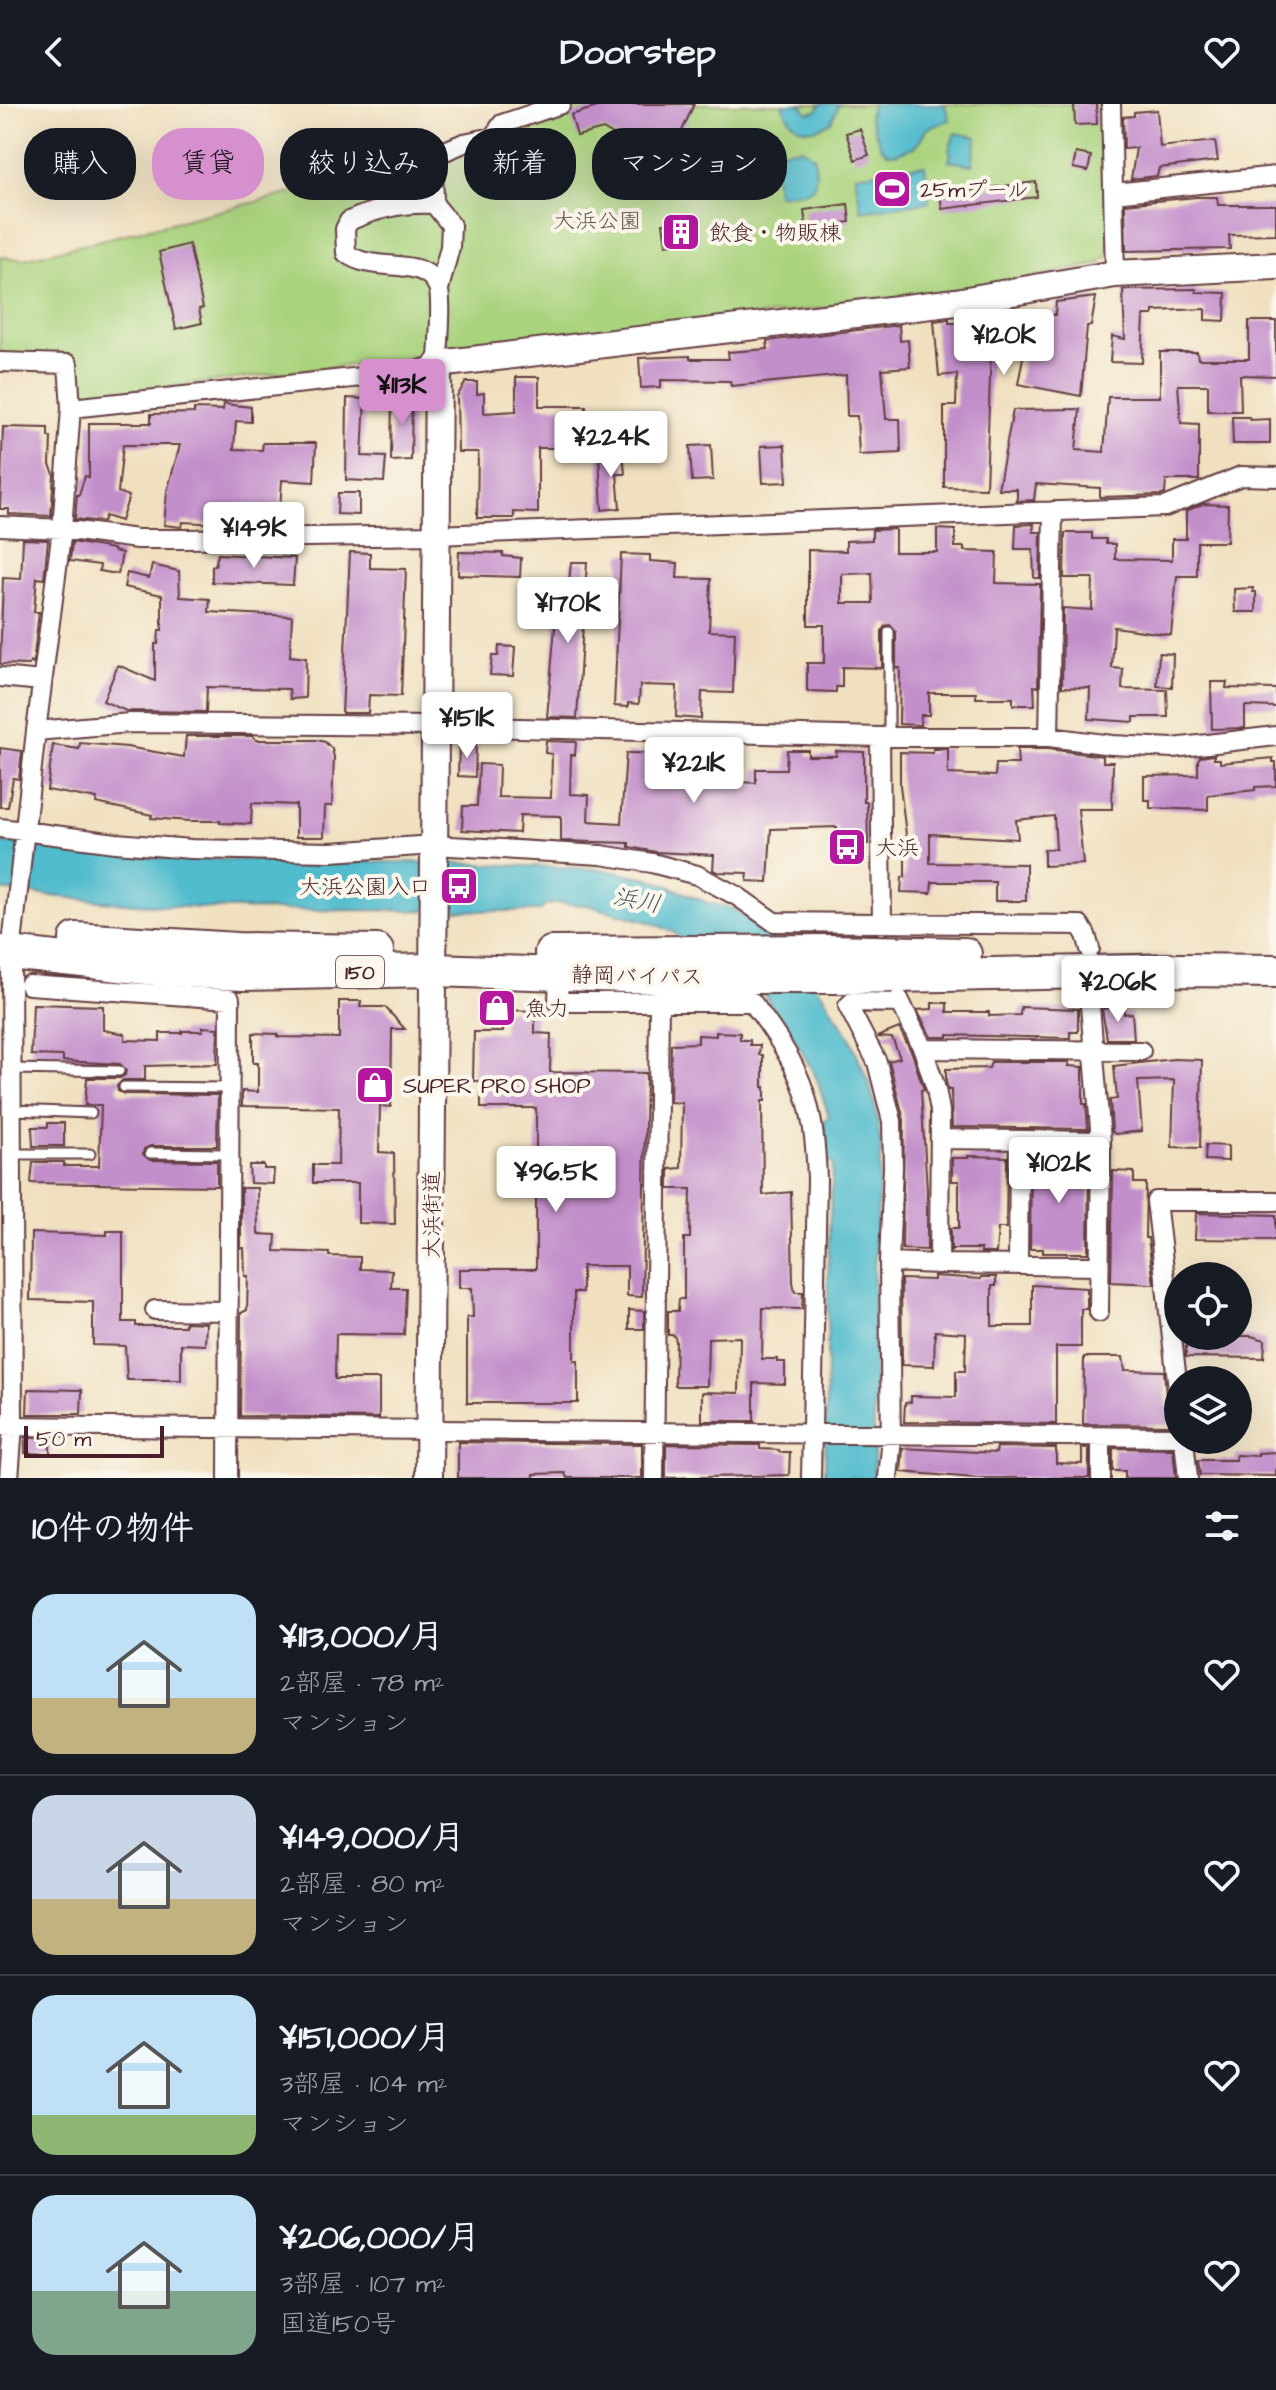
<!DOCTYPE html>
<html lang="ja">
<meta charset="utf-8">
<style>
body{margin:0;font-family:"Architects Daughter","Klee One",sans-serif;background:#20242c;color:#f1f3f6;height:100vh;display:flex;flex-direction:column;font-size:30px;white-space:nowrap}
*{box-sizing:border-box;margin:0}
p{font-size:26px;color:#9ea1a6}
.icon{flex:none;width:44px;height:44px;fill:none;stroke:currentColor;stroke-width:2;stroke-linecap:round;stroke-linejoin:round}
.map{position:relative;height:1374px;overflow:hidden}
.sheet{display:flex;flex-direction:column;background:#171b24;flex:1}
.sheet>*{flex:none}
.guide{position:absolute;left:24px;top:24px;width:800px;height:72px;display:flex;gap:16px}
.controls{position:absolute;left:1164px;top:1158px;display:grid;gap:16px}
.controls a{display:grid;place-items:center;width:88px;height:88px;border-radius:50%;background:#171b24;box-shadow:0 8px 32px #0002;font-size:40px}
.scale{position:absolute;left:24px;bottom:20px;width:140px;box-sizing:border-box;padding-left:8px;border:4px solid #4a1f2b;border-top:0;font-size:22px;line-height:28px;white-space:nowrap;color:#4a1f2b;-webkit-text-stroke:6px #fbf7ec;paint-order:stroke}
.price{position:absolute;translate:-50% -68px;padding:0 18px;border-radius:8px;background:#fff;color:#222;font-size:26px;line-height:52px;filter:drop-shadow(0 2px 4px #0008)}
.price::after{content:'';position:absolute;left:50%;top:48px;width:24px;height:18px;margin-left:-12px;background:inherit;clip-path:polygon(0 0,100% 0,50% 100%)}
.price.active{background:#d690ce;color:#111}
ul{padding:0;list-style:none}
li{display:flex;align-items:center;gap:24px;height:200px;padding:0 32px}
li+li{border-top:2px solid #363941}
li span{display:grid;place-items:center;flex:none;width:224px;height:160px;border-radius:24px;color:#555}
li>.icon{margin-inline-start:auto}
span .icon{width:96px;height:96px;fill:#fffc;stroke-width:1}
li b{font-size:34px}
h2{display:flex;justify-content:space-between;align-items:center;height:96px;padding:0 32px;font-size:34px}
.pill{padding:0 28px;border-radius:32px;background:#171b24;box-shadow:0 8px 32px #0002;font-size:28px;line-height:72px}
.pill.active{background:#d690ce;color:#111}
header{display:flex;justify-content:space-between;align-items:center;height:104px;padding:0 32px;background:#171b24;font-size:36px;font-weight:800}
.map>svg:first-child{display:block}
.green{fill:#aad37e;stroke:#7a7954;stroke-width:2}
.water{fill:#51bccd;stroke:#4e6e7c;stroke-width:2}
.building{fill:#c38fcb;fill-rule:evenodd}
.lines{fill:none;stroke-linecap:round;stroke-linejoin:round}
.lane-casing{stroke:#633c41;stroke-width:13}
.street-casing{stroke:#633c41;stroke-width:22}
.secondary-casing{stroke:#633c41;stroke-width:30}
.highway-casing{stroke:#633c41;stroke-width:36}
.lane{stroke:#fff;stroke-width:9}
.street{stroke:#fff;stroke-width:18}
.secondary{stroke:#fff;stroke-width:26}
.highway{stroke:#fff;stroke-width:32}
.labels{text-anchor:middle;stroke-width:8;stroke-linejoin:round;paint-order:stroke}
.shield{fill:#fbf7ec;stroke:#7f6065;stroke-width:2}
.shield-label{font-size:20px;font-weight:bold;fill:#4a1f2b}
.poi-label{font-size:22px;fill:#4a1f2b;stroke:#fbf7ec;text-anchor:start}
.park-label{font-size:22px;fill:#675544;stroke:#fbf7ec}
.street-label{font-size:22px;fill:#4a1f2b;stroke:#fbf7ec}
.water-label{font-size:24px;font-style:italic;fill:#4c5664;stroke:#fbf7ec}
</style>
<header><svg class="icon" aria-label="back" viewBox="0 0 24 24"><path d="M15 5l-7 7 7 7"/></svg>Doorstep<svg class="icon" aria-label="heart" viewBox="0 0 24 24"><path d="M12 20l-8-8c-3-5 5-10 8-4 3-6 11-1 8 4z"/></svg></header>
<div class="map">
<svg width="1276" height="1374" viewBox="0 0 1276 1374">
<rect width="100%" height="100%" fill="#fbf7ec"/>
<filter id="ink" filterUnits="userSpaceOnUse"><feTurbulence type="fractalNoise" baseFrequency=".0125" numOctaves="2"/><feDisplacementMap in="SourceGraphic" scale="16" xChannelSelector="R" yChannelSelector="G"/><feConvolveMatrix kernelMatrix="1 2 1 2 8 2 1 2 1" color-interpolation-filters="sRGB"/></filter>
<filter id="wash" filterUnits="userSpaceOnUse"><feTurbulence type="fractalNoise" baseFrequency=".006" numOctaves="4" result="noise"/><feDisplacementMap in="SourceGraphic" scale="32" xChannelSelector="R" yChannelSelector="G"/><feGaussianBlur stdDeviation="1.8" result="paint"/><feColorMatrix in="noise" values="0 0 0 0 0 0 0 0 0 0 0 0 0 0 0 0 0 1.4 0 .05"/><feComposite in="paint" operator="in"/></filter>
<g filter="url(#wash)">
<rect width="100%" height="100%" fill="#f0e0c0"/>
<!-- green -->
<path class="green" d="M579 0H1107L1109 151 1099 160 950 189 77 294 75 255 0 252V153L24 155 345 76 390 74 497 39 507 24Z"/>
<!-- water -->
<path class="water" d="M782 0H801L808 9 816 7 821 0H839L831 18C807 33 791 25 782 0Z
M872 0H944L950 16 926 25 920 37 914 43 895 50 887 49 881 43 869 12Z
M955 29 977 33 972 61 949 57 951 49 949 46Z
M802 44 814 52C820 92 812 86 777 91L774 55 781 47Z
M925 61 929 98 861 107 855 71Z
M0 738 100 750 192 755 458 759 599 765 649 774 708 799 734 805 761 825 797 859 821 888 850 934 870 982 875 1002 881 1042 874 1166V1374H825L829 1130 833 1060 829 1058 824 1016 829 1013 817 975 796 937 762 888 671 827 652 819 587 801 557 799 545 801 540 807H505C388 805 269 809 152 801 101 798 51 792 0 786Z"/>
<g id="blocks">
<!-- building -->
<path class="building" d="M607 0H694L678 36 679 63 660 70 655 61 641 47 603 25 577 32 571 11Z
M1074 0H1096L1097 20 1075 21Z
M1157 6 1160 43 1215 37 1218 57 1159 64 1157 72 1131 75 1136 44 1124 45 1123 13 1134 12V8Z
M860 25 869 51 855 56 846 29Z
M1076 49 1091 52 1088 67 1073 64Z
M1036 78 1037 93 942 105 940 90Z
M1196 93H1217L1218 101H1276V130L1229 131 1230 145 1126 147 1125 100Z
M848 100 850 118 806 124 804 106Z
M696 115 699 137 666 141 663 119Z
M189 140 203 204 199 205 202 219 176 225 159 148Z
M1196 185V188L1226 189 1225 217 1205 216V205L1153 207V211H1144L1142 259 1110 258 1112 232 1125 235 1123 186Z
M1096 193 1091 222H1087L1081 292 1018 280 1024 248 991 246 986 384 944 383V302H956L957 270 939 272 934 217 949 215V219H972V221L1027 225V211H1055L1056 198Z
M1249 217H1276V272L1240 271 1241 307H1208V281H1178L1181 319 1199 320V376H1166L1165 390 1162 391 1100 393V384L1036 380 1034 396 1017 397V385H998L1013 306 1080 305 1076 346 1104 348 1108 293H1160V248H1197L1198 255H1249Z
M899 221 900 237 908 236 910 263 882 265 886 315H900L901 349 859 351 857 312H847L846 271 731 282 730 277 661 276V283L641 284 639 254 690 252V255H729L728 248 768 245 767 237Z
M516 273H539V302H586V331L561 330 562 344H538V409L514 408V414H477L478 348H458L457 292 466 278H477V290L484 289V309L516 307Z
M412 289 411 356 391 357 392 290Z
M347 294 365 295 362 352 386 353 384 378 346 376Z
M224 300 251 303V318L236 317 234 345 262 346 263 339H316L314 378 282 376 280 405 260 403 258 422 183 418 182 423 164 421 167 388 180 341H123L118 388 129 392 121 417 105 412 103 418 75 415 77 391H79L85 372 89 373V319H151V310L194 309V305L223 306Z
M1232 313H1249L1250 316 1270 315V340H1233Z
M3 323 48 324V333H51L50 361 54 370 51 412 9 410V405H0Z
M711 341 713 376 692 377 690 342Z
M785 341 787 378 763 379 761 342Z
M623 347 625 370H617L620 404 602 406 599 350Z
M338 389H359V411L337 410Z
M1203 400 1228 401 1227 438H1197V472H1177L1171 531 1114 523 1112 564 1123 565 1122 585 1167 586 1168 613H1134V618L1089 615 1090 584 1062 583 1063 504 1092 506 1093 474H1064L1065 429H1092V435H1106V440H1115V455L1172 456V435H1186V407Z
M1034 420 1033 428H1041L1040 474H1034L1033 445H1015L1016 421Z
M895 425V448H937V425L955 426V443H964V447L997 448 996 479 1040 480 1038 583 1034 582 1035 601H1013V594H976V589H929V611H921L920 621 899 620 900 564H896V528L890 521 885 522 882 527V564L842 563V583H836V588L807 587V559H824V521H808V446L846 447V437L872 436V426ZM872 469 873 499H842V470Z
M23 435 48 436 44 475 37 474 34 508H39L33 560 30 558 29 561 0 560 3 474 21 475Z
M72 438 113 445V447L122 449 118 470 99 467 100 461 70 457Z
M350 448 370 449V464L406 465 401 592 369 591 368 609H342Z
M459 448 503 449V452L521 454 520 473 458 471Z
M218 450 295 454 293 481 212 478V462H215Z
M621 450 650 451V457L678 459 677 474 711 475 709 527 735 528 733 589 702 588 701 615 676 613 677 582 640 581 639 600 628 599V603L614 602Z
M571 458H587L577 614 547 613 559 478 569 479Z
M152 461 179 467 180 493 210 495 209 508 292 512 290 552 306 554 305 594 290 595 289 585 207 583 206 608 126 607 103 597 118 561 155 577V540H158L159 526H162V491L124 483 127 469 149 474Z
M1253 484V488H1256V508H1235L1234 485Z
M499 542 515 543 513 572 490 571 492 552H498Z
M1159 549 1173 550 1172 583 1157 582Z
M1211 578H1227L1226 584 1276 585V603L1245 602V624L1212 625Z
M186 632H253L256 636H317L325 638 332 645 334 653 332 702H325L324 733H296V701L252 699 251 720 220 719V717H190L151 714 152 711 96 699 97 695 47 686 53 641 79 645 80 639 127 643 184 653Z
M546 637 576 638 575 651H571L570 690 589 691 588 717 621 719 626 649 723 650 722 677 756 679V665H786L787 646H808V652H836V647L864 648V698H867L868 740H837V723L771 725 768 778 747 777 748 769 717 768 713 766 714 751 656 748 629 743V739L561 737V712L520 711 519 729 462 726 463 702H477L479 660 499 661 498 693 551 694 552 650 545 649Z
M459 640H476L475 673 458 672Z
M0 644 22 647 19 675 13 674 8 703H0Z
M933 645H948V670L995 672 996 660H1018L1017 645H1048L1103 652V658H1113L1112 705H1078L1083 760 1044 762V745H1056L1054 712 1016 716 1018 735 930 730V759L1026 760V797H995V778H932L931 789 901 788 902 773H905V747H908L900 681V648L933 649Z
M1214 651V655H1220V659L1273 654V658H1276V682L1255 683V686L1208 691V706L1150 704V696H1144V672L1198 671V656L1200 653Z
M339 897H361L360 903H385L405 925H392L391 1003 380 1002 379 1048 394 1049 395 1120 358 1119V1079H313V1061H338L339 1004 242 1002V987L258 988V959H253V929L278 930V933L339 934Z
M932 899H947V908H989V912L1020 911 1021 903 1078 905V928H1070V934L948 931V933H931L917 906 932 905Z
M33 900 103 902V926L125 930V936L160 937V929H182V927H203V923L218 924 217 960 145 962V976H123L117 982 118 987 124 990 218 991 217 1042H150L144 1045 143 1050 150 1056 217 1057V1082L31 1079 33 1058H64V1062H99L101 1001H85L87 974H120L125 971 126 966 120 960 63 957V952L31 951Z
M1123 902 1124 910 1132 909 1134 935H1107L1102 905Z
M504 906 535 907V929L551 930 550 968 646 969 642 1193 627 1192V1162H582V1188H574V1257H578V1299H467V1213H473L472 1184H459V1165H536V1004H481V977H473L474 928H503Z
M899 924 912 949 924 986H921L927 1086V1146L902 1145 904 1016 889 957 900 954 892 934 877 933Z
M716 928 740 929V936H750V941H760L759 951H763V983H765V997H762L763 1091 791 1088 793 1178 795 1188H803L802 1205 763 1204 762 1255H777V1258H785V1280L754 1279V1317H702V1288L739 1289 740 1233 708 1234 707 1282H675L676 1237 674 1231H668V1207H678L679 1195H684V1134H690L691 1085H669V1065L681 1064 682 999 670 998 671 940 698 939V931L716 932Z
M1174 955 1202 956 1200 1044 1172 1043 1174 976 1138 977 1142 1027 1115 1030 1112 1027 1110 996 1117 995 1114 962Z
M991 958H1069V962L1083 963V1000H1086L1088 1025 952 1023 951 986H948L946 977V965L989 964Z
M48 1019H64V1042H33L32 1023H48Z
M1206 1041 1228 1042V1057L1205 1056Z
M968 1052 1007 1053 1006 1124H998L996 1149H981V1145H952L951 1148V1124H959V1077H952V1054H968Z
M1031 1053 1084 1055V1060H1089L1088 1149H1043V1145H1030Z
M249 1061H264V1065H274L273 1080 250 1079Z
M1113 1067 1134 1068V1079H1146L1145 1134H1148L1154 1180 1111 1178Z
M241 1084H257L258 1130 276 1131 275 1147 329 1149V1152L360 1153V1165L392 1166 391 1184H406L404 1231 336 1230 335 1275H379V1314L240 1312 241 1209 247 1206 248 1172H245L244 1144H241Z
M1196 1109 1276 1111V1136L1195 1135Z
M107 1127H123V1218H136V1222H185V1218L206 1219 205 1241 181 1240V1276H127L125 1242 93 1241V1198L30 1196 31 1129 107 1131Z
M934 1172 981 1175V1173H996V1182H992V1222H1032V1181L1087 1184V1205H1081V1243H1056V1320L904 1318 905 1299 911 1298V1292L956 1293V1267H965L966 1229 935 1227 934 1262 902 1261 901 1175 934 1176Z
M629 1206 644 1207V1225H629Z
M1186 1232H1251L1265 1236 1264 1254 1186 1253Z
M1084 1253H1123L1125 1266 1164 1267 1167 1303H1172V1321L1083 1320Z
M28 1285 82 1286 81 1310H27Z
M25 1334H50V1350L25 1349Z
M458 1338 642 1340V1374H567L565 1369 534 1370V1374H458Z
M666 1340 760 1341V1345L779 1346V1348H790L789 1371 666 1374Z
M997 1343 1056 1344V1359L1082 1360V1344H1089V1374H975L901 1368 903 1344 996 1349Z
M1113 1344 1173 1345 1176 1374H1125V1367H1113Z
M1276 1348V1372L1200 1371 1198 1356H1236V1351L1258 1352V1349Z"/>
</g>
</g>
<g filter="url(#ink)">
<use href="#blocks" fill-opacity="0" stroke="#633c41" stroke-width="2"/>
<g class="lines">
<!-- lane casing -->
<g class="lane-casing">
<path id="lane" d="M889 633V528
M11 965 119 967
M124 983 229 984
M12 1006 91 1009
M150 1049 228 1050
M12 1050H90"/>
</g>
<!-- street casing -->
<g class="street-casing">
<path id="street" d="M1111 0 1115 170
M1114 89 1276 72
M434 100 433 52 464 39 493 33 502 20 561 0
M0 258 68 260 71 304 62 425 36 627 11 849 13 1322 9 1374
M71 304 418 267 438 260C438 243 443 196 438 183 424 150 373 171 346 149L345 125 349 117C375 105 405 98 434 100L451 121 450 143 439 185
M0 422 62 425 137 435H185L436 431 1165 403 1241 372 1276 373
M0 573 42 577
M36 627 130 619 434 622 880 633H1049L1112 641 1173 644 1276 632
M880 633 882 821
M1049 633 1053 407
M0 724 116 739 191 745 331 748 434 741 601 751 652 759 697 771 737 792 774 818 1080 821 1086 831 1090 845
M559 870 558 898H752C801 964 814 993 817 1075L811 1374
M1088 877 1101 1037 1099 1208
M29 881 230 895 228 1374
M899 895 923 945 936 985 940 1007 939 1160 1099 1162
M923 945 1141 947
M940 1035 1101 1037
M889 1158 939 1160
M1018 1159 1019 1036
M155 1206 229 1207
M1178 1285 1156 1097H1276
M0 1322 1178 1333
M1101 1333V1374
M1184 1336 1188 1374
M654 1374 659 898
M888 1374 891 1344 889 1158 893 1063 892 1017 877 958 848 902 852 898 900 899"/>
</g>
<!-- secondary casing -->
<g class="secondary-casing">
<path id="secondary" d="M429 1374 438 260 956 198 1115 170 1276 162"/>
</g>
<!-- highway casing -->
<g class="highway-casing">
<path id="highway" d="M76 835 237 845 377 847
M0 848 166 866 243 870 432 866 658 873H850L1182 866 1276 867
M551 849 828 847 965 850"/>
</g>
<!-- lane -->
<use href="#lane" class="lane"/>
<!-- street -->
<use href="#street" class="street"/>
<!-- secondary -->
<use href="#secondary" class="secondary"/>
<!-- highway -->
<use href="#highway" class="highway"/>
</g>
</g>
<!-- icons -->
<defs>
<g id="stadium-square" transform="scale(2)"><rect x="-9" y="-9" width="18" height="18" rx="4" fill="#b5179e" stroke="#fbf7ec"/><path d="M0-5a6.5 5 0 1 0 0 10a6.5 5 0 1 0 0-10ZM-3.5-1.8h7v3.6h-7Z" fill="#fff"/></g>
<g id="building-square" transform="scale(2)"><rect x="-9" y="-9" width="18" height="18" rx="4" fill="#b5179e" stroke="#fbf7ec"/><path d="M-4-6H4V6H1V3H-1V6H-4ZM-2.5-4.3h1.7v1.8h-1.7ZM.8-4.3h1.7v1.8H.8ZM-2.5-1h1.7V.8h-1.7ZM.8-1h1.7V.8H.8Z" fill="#fff"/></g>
<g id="bus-square" transform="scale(2)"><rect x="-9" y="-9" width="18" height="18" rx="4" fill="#b5179e" stroke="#fbf7ec"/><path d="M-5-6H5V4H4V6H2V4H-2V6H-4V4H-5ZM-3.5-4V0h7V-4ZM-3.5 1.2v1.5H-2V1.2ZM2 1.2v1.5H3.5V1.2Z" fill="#fff"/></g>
<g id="shop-square" transform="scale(2)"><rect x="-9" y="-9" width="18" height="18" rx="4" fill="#b5179e" stroke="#fbf7ec"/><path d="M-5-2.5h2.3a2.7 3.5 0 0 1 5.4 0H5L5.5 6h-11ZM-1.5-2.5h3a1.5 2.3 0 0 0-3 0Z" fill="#fff"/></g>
</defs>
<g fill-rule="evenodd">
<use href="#stadium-square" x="892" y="85"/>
<use href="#building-square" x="681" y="128"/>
<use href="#bus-square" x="847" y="743"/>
<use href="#bus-square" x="459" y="782"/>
<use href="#shop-square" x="497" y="904"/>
<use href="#shop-square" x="375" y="981"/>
</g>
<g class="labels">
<!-- shield labels -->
<rect class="shield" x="336" y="852" width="48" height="32" rx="6"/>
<g class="shield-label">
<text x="360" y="875">150</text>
</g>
<!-- poi labels -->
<g class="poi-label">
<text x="920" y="93">25mプール</text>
<text x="709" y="136">飲食・物販棟</text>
<text x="875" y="751">大浜</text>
<text x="431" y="790" text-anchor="end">大浜公園入口</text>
<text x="525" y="912">魚力</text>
<text x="403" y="989">SUPER PRO SHOP</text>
</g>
<!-- park labels -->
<g class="park-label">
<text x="597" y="124">大浜公園</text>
</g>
<!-- street labels -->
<g class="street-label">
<text transform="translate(637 871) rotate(1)" y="8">静岡バイパス</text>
<text transform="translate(431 1111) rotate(-90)" y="8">大浜街道</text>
</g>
<!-- water labels -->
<g class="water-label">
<text transform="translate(637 796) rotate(11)" y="8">浜川</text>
</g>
</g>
</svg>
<div class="controls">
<a><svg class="icon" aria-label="locate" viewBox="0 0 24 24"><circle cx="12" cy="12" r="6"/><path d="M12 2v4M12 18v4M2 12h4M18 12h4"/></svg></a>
<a><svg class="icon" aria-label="layers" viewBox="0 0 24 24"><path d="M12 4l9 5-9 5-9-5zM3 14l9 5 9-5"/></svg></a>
</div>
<div class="scale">50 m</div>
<b class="price" style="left:1004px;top:273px">¥120K</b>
<b class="price active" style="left:402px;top:323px">¥113K</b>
<b class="price" style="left:611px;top:375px">¥224K</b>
<b class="price" style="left:254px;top:466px">¥149K</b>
<b class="price" style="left:568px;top:541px">¥170K</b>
<b class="price" style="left:467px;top:656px">¥151K</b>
<b class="price" style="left:694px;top:701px">¥221K</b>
<b class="price" style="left:1118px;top:920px">¥206K</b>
<b class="price" style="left:1059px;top:1101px">¥102K</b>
<b class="price" style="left:556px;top:1110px">¥96.5K</b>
<div class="guide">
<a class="pill">購入</a>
<a class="pill active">賃貸</a>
<a class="pill">絞り込み</a>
<a class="pill">新着</a>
<a class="pill">マンション</a>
</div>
</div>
<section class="sheet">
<h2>10件の物件<svg class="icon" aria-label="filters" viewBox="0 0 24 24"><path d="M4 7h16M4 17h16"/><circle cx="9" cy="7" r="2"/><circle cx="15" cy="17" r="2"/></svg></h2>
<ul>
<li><span style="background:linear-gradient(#bfe0f5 65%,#c2b280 0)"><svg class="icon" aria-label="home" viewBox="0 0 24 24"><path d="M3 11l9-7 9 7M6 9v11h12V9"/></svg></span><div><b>¥113,000/月</b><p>2部屋 · 78 m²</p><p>マンション</p></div><svg class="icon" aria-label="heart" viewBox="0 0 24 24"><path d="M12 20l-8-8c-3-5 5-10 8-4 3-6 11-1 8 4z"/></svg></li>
<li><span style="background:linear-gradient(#c9d6e8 65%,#c2b280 0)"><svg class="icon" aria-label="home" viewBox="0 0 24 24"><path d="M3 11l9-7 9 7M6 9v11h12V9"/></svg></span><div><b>¥149,000/月</b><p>2部屋 · 80 m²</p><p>マンション</p></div><svg class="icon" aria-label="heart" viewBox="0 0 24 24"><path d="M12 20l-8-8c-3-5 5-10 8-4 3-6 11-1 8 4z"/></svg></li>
<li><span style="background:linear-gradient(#bfe0f5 75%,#8fb573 0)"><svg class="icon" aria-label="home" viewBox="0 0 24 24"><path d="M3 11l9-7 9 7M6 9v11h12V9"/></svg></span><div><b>¥151,000/月</b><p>3部屋 · 104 m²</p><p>マンション</p></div><svg class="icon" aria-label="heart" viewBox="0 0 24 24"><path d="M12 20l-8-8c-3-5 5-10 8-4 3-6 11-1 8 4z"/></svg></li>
<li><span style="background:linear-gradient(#bfe0f5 60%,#7fa58c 0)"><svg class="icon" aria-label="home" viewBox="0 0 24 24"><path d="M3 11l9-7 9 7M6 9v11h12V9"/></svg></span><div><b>¥206,000/月</b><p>3部屋 · 107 m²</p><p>国道150号</p></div><svg class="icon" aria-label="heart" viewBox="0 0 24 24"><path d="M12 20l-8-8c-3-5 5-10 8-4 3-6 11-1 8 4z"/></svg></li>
</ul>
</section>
